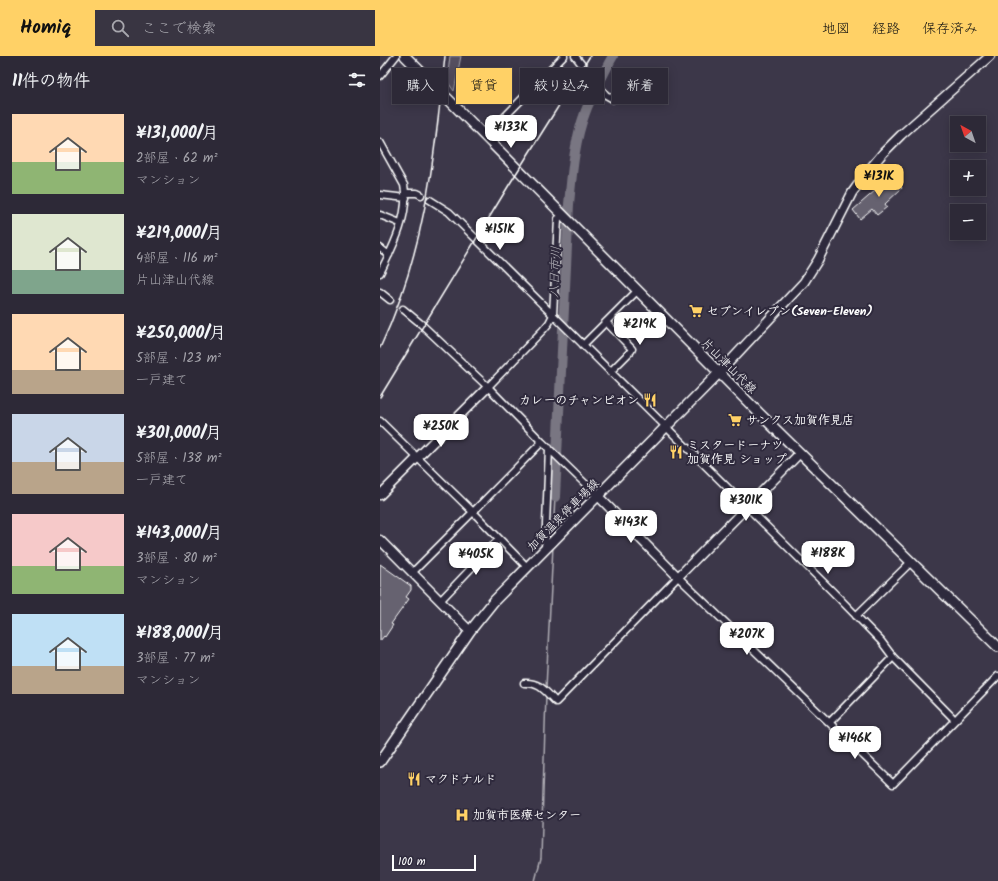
<!DOCTYPE html>
<html lang="ja">
<meta charset="utf-8">
<style>
body{margin:0;font-family:Kalam,"Klee One",sans-serif;background:#393542;color:#f1f3f6;height:100vh;display:flex;flex-direction:column;font-size:15px;white-space:nowrap}
*{box-sizing:border-box;margin:0}
p{font-size:13px;color:#a7a6ad}
.icon{flex:none;width:22px;height:22px;fill:none;stroke:currentColor;stroke-width:2;stroke-linecap:round;stroke-linejoin:round}
.map{position:relative;flex:1;overflow:hidden}
.sheet{display:flex;flex-direction:column;background:#2d2937;width:380px}
.sheet>*{flex:none}
.guide{position:absolute;left:12px;top:12px;width:380px;height:36px;display:flex;gap:8px}
.needle{width:26px;rotate:320deg}
.controls{position:absolute;left:570px;top:60px;display:grid;gap:8px}
.controls a{display:grid;place-items:center;width:36px;height:36px;border-radius:0px;background:#2d2937;box-shadow:0 2px 10px #0003,0 0 0 1px #484552;font-size:20px}
.scale{position:absolute;left:12px;bottom:10px;width:84px;box-sizing:border-box;padding-left:4px;border:2px solid #fff;border-top:0;font-size:11px;line-height:14px;white-space:nowrap;color:#fff;-webkit-text-stroke:3px #2f2a3d;paint-order:stroke}
.price{position:absolute;translate:-50% -34px;padding:0 9px;border-radius:8px;background:#fff;color:#222;font-size:13px;line-height:26px;filter:drop-shadow(0 1px 2px #0008)}
.price::after{content:'';position:absolute;left:50%;top:24px;width:12px;height:9px;margin-left:-6px;background:inherit;clip-path:polygon(0 0,100% 0,50% 100%)}
.price.selected{background:#ffd166;color:#111}
ul{padding:0;list-style:none}
li{display:flex;align-items:center;gap:12px;height:100px;padding:0 12px}
li span{display:grid;place-items:center;flex:none;width:112px;height:80px;border-radius:0px;color:#555}
li>.icon{margin-inline-start:auto}
span .icon{width:48px;height:48px;fill:#fffc;stroke-width:1}
li b{font-size:17px}
h2{display:flex;justify-content:space-between;align-items:center;height:48px;padding:0 12px;font-size:17px}
.pill{padding:0 14px;border-radius:0px;background:#2d2937;box-shadow:0 2px 10px #0003,0 0 0 1px #484552;font-size:14px;line-height:36px}
.pill.selected{background:#ffd166;color:#111}
header{display:flex;align-items:center;gap:24px;box-sizing:border-box;height:56px;padding:0 20px;background:#ffd166;color:#111}
header strong{font-size:19px}
nav{display:flex;gap:22px;margin-inline-start:auto;font-size:14px}
.search{width:280px;height:36px;background:#393542;display:flex;align-items:center;gap:10px;box-sizing:border-box;padding:0 14px;border-radius:0px;color:#a7a6ad;font-size:15px}
main{display:flex;flex:1;min-height:0}
.map>svg:first-child{display:block}
.green{fill:#555060;stroke:#aaa8b0}
.lines{fill:none;stroke-linecap:round;stroke-linejoin:round}
.stream{stroke:#afadb4;stroke-width:1.5}
.river{stroke:#797682;stroke-width:10}
.building{fill:#666270;stroke:#fff}
.minor-tunnel{stroke:#504b5b;stroke-width:6;stroke-dasharray:6 3;stroke-linecap:butt}
.secondary-tunnel{stroke:#504b5b;stroke-width:9;stroke-dasharray:9 4.5;stroke-linecap:butt}
.minor-casing{stroke:#fff;stroke-width:9}
.tertiary-casing{stroke:#fff;stroke-width:11}
.secondary-casing{stroke:#fff;stroke-width:12}
.minor{stroke:#2f2a3d;stroke-width:6}
.tertiary{stroke:#2f2a3d;stroke-width:8}
.secondary{stroke:#2f2a3d;stroke-width:9}
.rail{stroke:#fff;stroke-width:1.5}
.labels{text-anchor:middle;stroke-width:4;stroke-linejoin:round;paint-order:stroke}
.poi-label{font-size:12px;font-weight:bold;fill:#fff;stroke:#2f2a3d;text-anchor:start}
.street-label{font-size:12px;fill:#fff;stroke:#2f2a3d}
.water-label{font-size:13px;font-style:italic;fill:#b5b4ba;stroke:#2f2a3d}
</style>
<header>
<strong>Homiq</strong>
<div class="search"><svg class="icon" aria-label="search" viewBox="0 0 24 24"><circle cx="10" cy="10" r="6"/><path d="M15 15l6 6"/></svg>ここで検索</div>
<nav><a>地図</a><a>経路</a><a>保存済み</a></nav>
</header>
<main>
<section class="sheet">
<h2>11件の物件<svg class="icon" aria-label="filters" viewBox="0 0 24 24"><path d="M4 7h16M4 17h16"/><circle cx="9" cy="7" r="2"/><circle cx="15" cy="17" r="2"/></svg></h2>
<ul>
<li><span style="background:linear-gradient(#ffd9b3 60%,#8fb573 0)"><svg class="icon" aria-label="home" viewBox="0 0 24 24"><path d="M3 11l9-7 9 7M6 9v11h12V9"/></svg></span><div><b>¥131,000/月</b><p>2部屋 · 62 m²</p><p>マンション</p></div></li>
<li><span style="background:linear-gradient(#dfe7d0 70%,#7fa58c 0)"><svg class="icon" aria-label="home" viewBox="0 0 24 24"><path d="M3 11l9-7 9 7M6 9v11h12V9"/></svg></span><div><b>¥219,000/月</b><p>4部屋 · 116 m²</p><p>片山津山代線</p></div></li>
<li><span style="background:linear-gradient(#ffd9b3 70%,#b9a48a 0)"><svg class="icon" aria-label="home" viewBox="0 0 24 24"><path d="M3 11l9-7 9 7M6 9v11h12V9"/></svg></span><div><b>¥250,000/月</b><p>5部屋 · 123 m²</p><p>一戸建て</p></div></li>
<li><span style="background:linear-gradient(#c9d6e8 60%,#b9a48a 0)"><svg class="icon" aria-label="home" viewBox="0 0 24 24"><path d="M3 11l9-7 9 7M6 9v11h12V9"/></svg></span><div><b>¥301,000/月</b><p>5部屋 · 138 m²</p><p>一戸建て</p></div></li>
<li><span style="background:linear-gradient(#f6c9c9 65%,#8fb573 0)"><svg class="icon" aria-label="home" viewBox="0 0 24 24"><path d="M3 11l9-7 9 7M6 9v11h12V9"/></svg></span><div><b>¥143,000/月</b><p>3部屋 · 80 m²</p><p>マンション</p></div></li>
<li><span style="background:linear-gradient(#bfe0f5 65%,#b9a48a 0)"><svg class="icon" aria-label="home" viewBox="0 0 24 24"><path d="M3 11l9-7 9 7M6 9v11h12V9"/></svg></span><div><b>¥188,000/月</b><p>3部屋 · 77 m²</p><p>マンション</p></div></li>
</ul>
</section>
<div class="map">
<svg width="618" height="825" viewBox="0 0 618 825">
<rect width="100%" height="100%" fill="#3c3749"/>
<filter id="ink" filterUnits="userSpaceOnUse"><feTurbulence type="fractalNoise" baseFrequency=".025" numOctaves="2"/><feDisplacementMap in="SourceGraphic" scale="8" xChannelSelector="R" yChannelSelector="G"/><feConvolveMatrix kernelMatrix="1 2 1 2 8 2 1 2 1" color-interpolation-filters="sRGB"/></filter>
<g filter="url(#ink)">
<!-- green -->
<path class="green" d="M70 0H81L74 35 67 25Z"/>
<g class="lines">
<!-- stream -->
<path class="stream" d="M173 480 175 441
M166 632 173 490
M155 825 161 802 166 638"/>
<!-- river -->
<path class="river" d="M175 441 189 148C192 118 194 86 205 57 211 40 221 24 229 7L233 0"/>
</g>
<!-- building -->
<path class="building" d="M512 120 514 122 516 121 521 126 519 128 522 132 505 148 507 151 497 159 492 153 480 163 473 154Z
M0 508 31 530V534L26 541 29 543 11 568 13 569 5 581 4 580 0 585Z"/>
<g class="lines">
<!-- minor-tunnel -->
<path class="minor-tunnel" d="M10 244 23 253"/>
<!-- secondary-tunnel -->
<path class="secondary-tunnel" d="M54 29 67 42"/>
<!-- minor casing -->
<g class="minor-casing">
<path id="minor" d="M195 0 226 39 233 43
M0 20 16 0
M105 81 184 0
M0 86 24 129C30 158 13 191 0 217
M26 137H37L41 139
M0 139 26 142
M50 144 69 156 452 535 501 585 513 601 575 664
M0 159 20 167
M0 192 9 199
M0 236 10 244
M23 253 40 267 108 331 162 386 218 440
M226 266 252 293 251 295 230 316
M203 289 257 235
M108 331 163 274 169 267 173 259 178 163
M0 365 93 456 162 386
M165 494 169 392
M32 517 93 456 148 512
M60 545 119 483
M476 560 531 506
M144 627C160 626 165 635 176 646L298 521 513 728 618 620
M450 666 513 601"/>
</g>
<!-- tertiary casing -->
<g class="tertiary-casing">
<path id="tertiary" d="M339 317 424 226 438 204 472 137 487 116 503 97 521 79 610 0
M0 439 108 331
M218 440 298 521 420 397
M0 484 90 575"/>
</g>
<!-- secondary casing -->
<g class="secondary-casing">
<path id="secondary" d="M25 0 54 29
M67 42 380 358 618 591
M0 706 90 575 114 545 339 317"/>
</g>
<!-- minor -->
<use href="#minor" class="minor"/>
<!-- tertiary -->
<use href="#tertiary" class="tertiary"/>
<!-- secondary -->
<use href="#secondary" class="secondary"/>
<!-- rail -->
<path class="rail" d="M0 292C45 196 54 104 65 0
M0 341 129 129 210 0"/>
</g>
</g>
<!-- icons -->
<defs>
<g id="supermarket-bare" transform="scale(1.08)"><path d="M-6-5.5h2.5l.6 2H6L4.5 2H-2.5L-4.4-4H-6ZM-1.5 3.2a1.3 1.3 0 1 0 .1 0ZM3 3.2a1.3 1.3 0 1 0 .1 0Z" fill="#ffd166" stroke="#2f2a3d" stroke-width="2.5" paint-order="stroke"/></g>
<g id="restaurant-bare" transform="scale(1.08)"><path d="M-5-6h1v4h1v-4h1v4h1v-4h1v5L-1.5 .5V6h-2V.5L-5-1ZM5-6V6H3V1.5H1.5Q1.5-4 5-6Z" fill="#ffd166" stroke="#2f2a3d" stroke-width="2.5" paint-order="stroke"/></g>
<g id="hospital-bare" transform="scale(1.08)"><path d="M-5-5h3v3.5h4V-5h3V5h-3V1.5h-4V5h-3Z" fill="#ffd166" stroke="#2f2a3d" stroke-width="2.5" paint-order="stroke"/></g>
</defs>
<g fill-rule="evenodd">
<use href="#supermarket-bare" x="316" y="255"/>
<use href="#restaurant-bare" x="270" y="344"/>
<use href="#supermarket-bare" x="355" y="364"/>
<use href="#restaurant-bare" x="296" y="396"/>
<use href="#restaurant-bare" x="34" y="723"/>
<use href="#hospital-bare" x="82" y="759"/>
</g>
<g class="labels">
<!-- poi labels -->
<g class="poi-label">
<text x="327" y="259">セブンイレブン(Seven-Eleven)</text>
<text x="259" y="348" text-anchor="end">カレーのチャンピオン</text>
<text x="366" y="368">サンクス加賀作見店</text>
<text x="307" y="393">ミスタードーナツ<tspan x="307" dy="14">加賀作見 ショップ</tspan></text>
<text x="45" y="727">マクドナルド</text>
<text x="93" y="763">加賀市医療センター</text>
</g>
<!-- street labels -->
<g class="street-label">
<text transform="translate(349 310) rotate(45)" y="4">片山津山代線</text>
<text transform="translate(183 459) rotate(-45)" y="4">加賀温泉停車場線</text>
</g>
<!-- water labels -->
<g class="water-label">
<text transform="translate(174 216) rotate(-87)" y="5">八日市川</text>
</g>
</g>
</svg>
<div class="controls">
<a><svg class="needle" viewBox="-14 -14 28 28"><path d="M0-13l5 13h-10z" fill="#e53935"/><path d="M0 13l5-13h-10z" fill="#a7a6ad"/></svg></a>
<a>+</a>
<a>−</a>
</div>
<div class="scale">100 m</div>
<b class="price" style="left:131px;top:93px">¥133K</b>
<b class="price selected" style="left:499px;top:142px">¥131K</b>
<b class="price" style="left:120px;top:195px">¥151K</b>
<b class="price" style="left:260px;top:290px">¥219K</b>
<b class="price" style="left:61px;top:392px">¥250K</b>
<b class="price" style="left:366px;top:466px">¥301K</b>
<b class="price" style="left:251px;top:488px">¥143K</b>
<b class="price" style="left:448px;top:519px">¥188K</b>
<b class="price" style="left:96px;top:520px">¥405K</b>
<b class="price" style="left:367px;top:600px">¥207K</b>
<b class="price" style="left:475px;top:704px">¥146K</b>
<div class="guide">
<a class="pill">購入</a>
<a class="pill selected">賃貸</a>
<a class="pill">絞り込み</a>
<a class="pill">新着</a>
</div>
</div>
</main>
